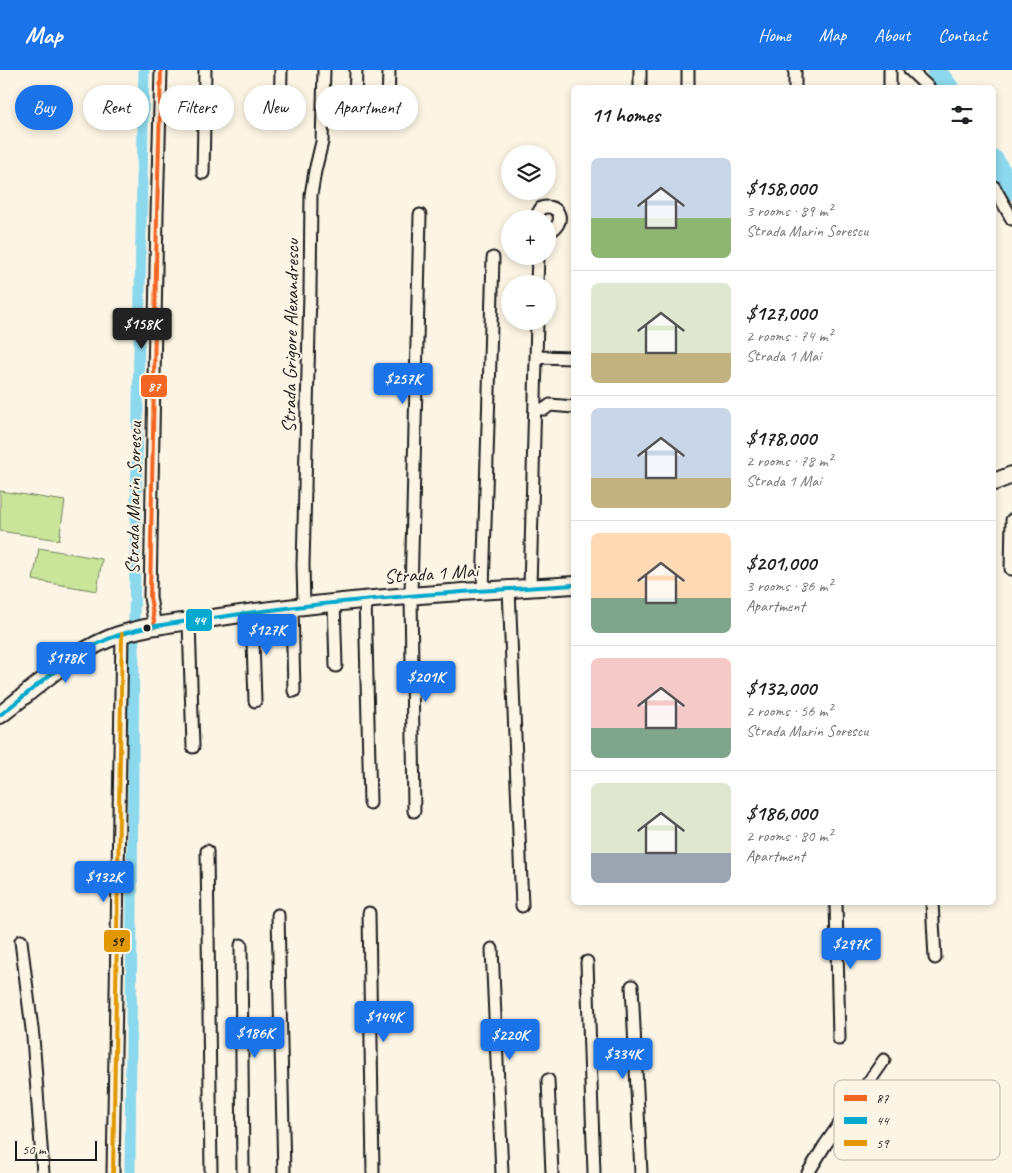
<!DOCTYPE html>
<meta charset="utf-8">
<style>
body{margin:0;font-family:Caveat,sans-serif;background:#f6f6f6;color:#202124;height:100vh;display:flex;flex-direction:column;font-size:19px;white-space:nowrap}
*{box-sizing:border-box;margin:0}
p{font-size:16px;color:#757577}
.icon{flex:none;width:28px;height:28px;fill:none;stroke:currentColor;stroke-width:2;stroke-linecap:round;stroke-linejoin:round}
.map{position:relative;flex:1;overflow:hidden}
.drawer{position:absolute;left:571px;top:15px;width:425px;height:820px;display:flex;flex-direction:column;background:#fff;border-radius:8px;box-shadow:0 2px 8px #0003}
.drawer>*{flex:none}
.guide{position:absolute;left:15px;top:15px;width:475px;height:45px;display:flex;gap:10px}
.controls{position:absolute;left:501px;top:75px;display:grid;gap:10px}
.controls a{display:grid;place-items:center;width:55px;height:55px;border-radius:50%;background:#fff;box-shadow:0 2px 8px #0003;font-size:25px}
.scale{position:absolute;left:15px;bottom:12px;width:82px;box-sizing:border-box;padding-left:5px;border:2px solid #1c1c1c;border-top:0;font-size:14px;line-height:18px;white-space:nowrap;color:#1c1c1c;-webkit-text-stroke:4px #fcf5e5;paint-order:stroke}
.price{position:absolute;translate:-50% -42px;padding:0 11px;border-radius:5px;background:#1a73e8;color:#fff;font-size:16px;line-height:32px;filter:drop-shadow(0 1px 2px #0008)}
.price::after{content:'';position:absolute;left:50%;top:30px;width:15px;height:11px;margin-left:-8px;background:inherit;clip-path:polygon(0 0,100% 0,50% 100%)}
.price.current{background:#222;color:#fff}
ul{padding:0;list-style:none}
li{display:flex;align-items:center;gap:15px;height:125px;padding:0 20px}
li+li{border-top:1px solid #e0e0e0}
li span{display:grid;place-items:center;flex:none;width:140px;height:100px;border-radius:8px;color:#555}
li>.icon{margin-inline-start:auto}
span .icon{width:60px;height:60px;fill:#fffc;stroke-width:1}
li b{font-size:21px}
h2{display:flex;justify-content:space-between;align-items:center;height:60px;padding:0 20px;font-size:21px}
.tag{padding:0 18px;border-radius:22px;background:#fff;box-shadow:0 2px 8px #0003;font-size:18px;line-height:45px}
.tag.current{background:#1a73e8;color:#fff}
header{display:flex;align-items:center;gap:30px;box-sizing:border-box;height:70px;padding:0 25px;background:#1a73e8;color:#fff}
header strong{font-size:24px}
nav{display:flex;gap:28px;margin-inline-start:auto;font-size:18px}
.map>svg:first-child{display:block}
.green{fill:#cae49a;stroke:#73805b}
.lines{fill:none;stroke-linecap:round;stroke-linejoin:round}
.canal{stroke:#8cd8ec;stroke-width:11}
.river{stroke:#8cd8ec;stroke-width:20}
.street-casing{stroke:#1c1c1c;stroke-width:15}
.secondary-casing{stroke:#1c1c1c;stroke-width:20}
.street{stroke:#fcf5e5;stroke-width:11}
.secondary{stroke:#fcf5e5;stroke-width:16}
.bus-1-casing{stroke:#fcf5e5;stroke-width:8}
.bus-2-casing{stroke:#fcf5e5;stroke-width:8}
.bus-3-casing{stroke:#fcf5e5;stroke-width:8}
.bus-1{stroke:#f26522;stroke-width:4}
.bus-2{stroke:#00a9ce;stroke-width:4}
.bus-3{stroke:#e19803;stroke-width:4}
.bus-dot{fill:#1c1c1c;stroke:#fcf5e5;stroke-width:2}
.labels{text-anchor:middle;stroke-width:4;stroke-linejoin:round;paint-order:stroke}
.street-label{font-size:20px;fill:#1c1c1c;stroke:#fcf5e5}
.key{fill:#fcf5e5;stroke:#b9b4a9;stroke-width:1}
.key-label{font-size:14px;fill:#1c1c1c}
.line-badge{stroke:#fcf5e5;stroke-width:2}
.badge-label{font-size:14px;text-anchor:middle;font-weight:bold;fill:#fff}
.pale-badge-label{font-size:14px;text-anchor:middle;font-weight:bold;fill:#111}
</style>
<header>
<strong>Map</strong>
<nav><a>Home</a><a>Map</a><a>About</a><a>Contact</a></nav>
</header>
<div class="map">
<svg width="1012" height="1103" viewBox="0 0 1012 1103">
<rect width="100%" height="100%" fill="#fcf5e5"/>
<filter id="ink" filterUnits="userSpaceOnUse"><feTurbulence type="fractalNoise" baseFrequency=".02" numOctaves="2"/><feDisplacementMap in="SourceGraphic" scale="10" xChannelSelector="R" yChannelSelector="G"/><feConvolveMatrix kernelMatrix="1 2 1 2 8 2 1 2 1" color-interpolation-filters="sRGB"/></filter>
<g filter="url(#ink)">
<!-- green -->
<path class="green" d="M0 421 65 431 59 470 0 461Z
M39 478 102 489 97 521 33 510Z"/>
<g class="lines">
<!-- canal -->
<path class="canal" d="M134 552 144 0
M130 1103 134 571"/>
<!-- river -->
<path class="river" d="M936 0 949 18
M994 90 1012 120"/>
<!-- street casing -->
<g class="street-casing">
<path id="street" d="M910 0 929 18
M640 18V0
M688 18V0
M795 18V0
M890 18V0
M355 35 356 0
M388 36 389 0
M280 48 281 0
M203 103 205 0
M994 117 1012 149
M538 149V143L541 138C562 132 566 156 548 162
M537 214 538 186
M536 287 574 288
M535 339H545L550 335 574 337
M1011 499 1012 450
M530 518 537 251
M509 519 522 836
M483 521 493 188
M365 528 370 733
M334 532 336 596
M304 535 303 495 310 222 311 125 315 101 322 72 324 0
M292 536 294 621
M252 542 255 631
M189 552 193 677
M155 557 150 527 157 144 161 0
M414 741 411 525 420 145
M207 781 211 1103
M836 832 839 969
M932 832 935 888
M369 843 373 1103
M278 845 284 1103
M21 871 33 967 43 1103
M241 875 243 1103
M492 879 502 1103
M587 892 594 1103
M632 916 641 1103
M548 1010 552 1103
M113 1103 122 564
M808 1103 825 1075 884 990"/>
</g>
<!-- secondary casing -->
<g class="secondary-casing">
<path id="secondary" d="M994 412 1012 405
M0 645C34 619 68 586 108 569 145 554 188 552 227 546 342 529 458 522 574 515"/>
</g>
<!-- street -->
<use href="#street" class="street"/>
<!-- secondary -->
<use href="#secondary" class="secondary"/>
<!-- bus-1 casing -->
<g class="bus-1-casing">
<path id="bus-1" d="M155 557 150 527 157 144 161 0"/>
</g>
<!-- bus-2 casing -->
<g class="bus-2-casing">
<path id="bus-2" d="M0 645C34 619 68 586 108 569 145 554 188 552 227 546 342 529 458 522 574 515"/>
</g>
<!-- bus-3 casing -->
<g class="bus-3-casing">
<path id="bus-3" d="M113 1103 122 564"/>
</g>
<!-- bus-1 -->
<use href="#bus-1" class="bus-1"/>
<!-- bus-2 -->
<use href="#bus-2" class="bus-2"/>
<!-- bus-3 -->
<use href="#bus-3" class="bus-3"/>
</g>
</g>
<!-- markers -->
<circle class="bus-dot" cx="147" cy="558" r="4.5"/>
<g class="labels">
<!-- street labels -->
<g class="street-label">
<text transform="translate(290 266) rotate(-89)" y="7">Strada Grigore Alexandrescu</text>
<text transform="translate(133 428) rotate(-89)" y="7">Strada Marin Sorescu</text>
<text transform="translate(431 503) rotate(-4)" y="7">Strada 1 Mai</text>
</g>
</g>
<!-- legend -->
<rect x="834" y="1010" width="166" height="80" rx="8" class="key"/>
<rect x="844" y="1025" width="23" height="6" fill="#f26522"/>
<rect x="844" y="1047" width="23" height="7" fill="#00a9ce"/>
<rect x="844" y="1070" width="23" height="6" fill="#e19803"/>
<g class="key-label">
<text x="876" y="1033">87</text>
<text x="876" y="1055">44</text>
<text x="876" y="1078">59</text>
</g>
<g class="line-badge">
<rect x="140" y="304" width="28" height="24" rx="5" fill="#f26522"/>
<rect x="185" y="538" width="28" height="24" rx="5" fill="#00a9ce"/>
<rect x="103" y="859" width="28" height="24" rx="5" fill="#e19803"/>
</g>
<g class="badge-label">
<text x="154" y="321">87</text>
<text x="199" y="555">44</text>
</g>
<g class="pale-badge-label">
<text x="117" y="876">59</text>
</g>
</svg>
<div class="controls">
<a><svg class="icon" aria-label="layers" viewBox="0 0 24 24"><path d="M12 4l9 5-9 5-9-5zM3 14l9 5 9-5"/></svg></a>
<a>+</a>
<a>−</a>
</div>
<div class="scale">50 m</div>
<b class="price current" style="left:142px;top:280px">$158K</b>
<b class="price" style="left:403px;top:335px">$257K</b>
<b class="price" style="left:267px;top:586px">$127K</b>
<b class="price" style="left:66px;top:614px">$178K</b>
<b class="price" style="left:426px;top:633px">$201K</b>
<b class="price" style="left:104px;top:833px">$132K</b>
<b class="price" style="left:851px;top:900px">$297K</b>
<b class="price" style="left:384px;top:973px">$144K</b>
<b class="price" style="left:255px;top:989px">$186K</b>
<b class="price" style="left:510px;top:991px">$220K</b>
<b class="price" style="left:623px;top:1010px">$334K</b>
<div class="guide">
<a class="tag current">Buy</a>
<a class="tag">Rent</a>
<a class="tag">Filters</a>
<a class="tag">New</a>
<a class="tag">Apartment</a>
</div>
<section class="drawer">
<h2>11 homes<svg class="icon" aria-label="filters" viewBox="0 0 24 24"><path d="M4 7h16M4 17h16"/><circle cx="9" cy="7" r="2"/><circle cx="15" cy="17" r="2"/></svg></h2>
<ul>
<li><span style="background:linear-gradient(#c9d6e8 60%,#8fb573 0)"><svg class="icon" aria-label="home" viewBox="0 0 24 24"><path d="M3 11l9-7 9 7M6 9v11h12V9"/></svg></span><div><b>$158,000</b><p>3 rooms · 89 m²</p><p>Strada Marin Sorescu</p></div></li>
<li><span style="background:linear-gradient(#dfe7d0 70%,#c2b280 0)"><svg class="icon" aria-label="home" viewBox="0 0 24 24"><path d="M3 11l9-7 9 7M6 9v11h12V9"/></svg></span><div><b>$127,000</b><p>2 rooms · 74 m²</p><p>Strada 1 Mai</p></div></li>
<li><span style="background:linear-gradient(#c9d6e8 70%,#c2b280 0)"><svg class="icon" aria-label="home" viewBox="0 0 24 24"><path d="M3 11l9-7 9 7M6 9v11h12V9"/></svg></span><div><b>$178,000</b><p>2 rooms · 78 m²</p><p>Strada 1 Mai</p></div></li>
<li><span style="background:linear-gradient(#ffd9b3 65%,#7fa58c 0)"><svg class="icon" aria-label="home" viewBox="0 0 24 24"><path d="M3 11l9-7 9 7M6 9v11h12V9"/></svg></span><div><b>$201,000</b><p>3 rooms · 86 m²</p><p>Apartment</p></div></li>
<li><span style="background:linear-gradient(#f6c9c9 70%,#7fa58c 0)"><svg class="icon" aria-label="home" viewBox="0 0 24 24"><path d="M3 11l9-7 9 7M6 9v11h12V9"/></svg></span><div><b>$132,000</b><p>2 rooms · 56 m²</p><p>Strada Marin Sorescu</p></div></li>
<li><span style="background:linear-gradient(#dfe7d0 70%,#9aa5b1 0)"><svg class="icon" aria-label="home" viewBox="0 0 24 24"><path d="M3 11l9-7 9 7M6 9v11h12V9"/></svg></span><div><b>$186,000</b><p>2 rooms · 80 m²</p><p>Apartment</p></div></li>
</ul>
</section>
</div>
